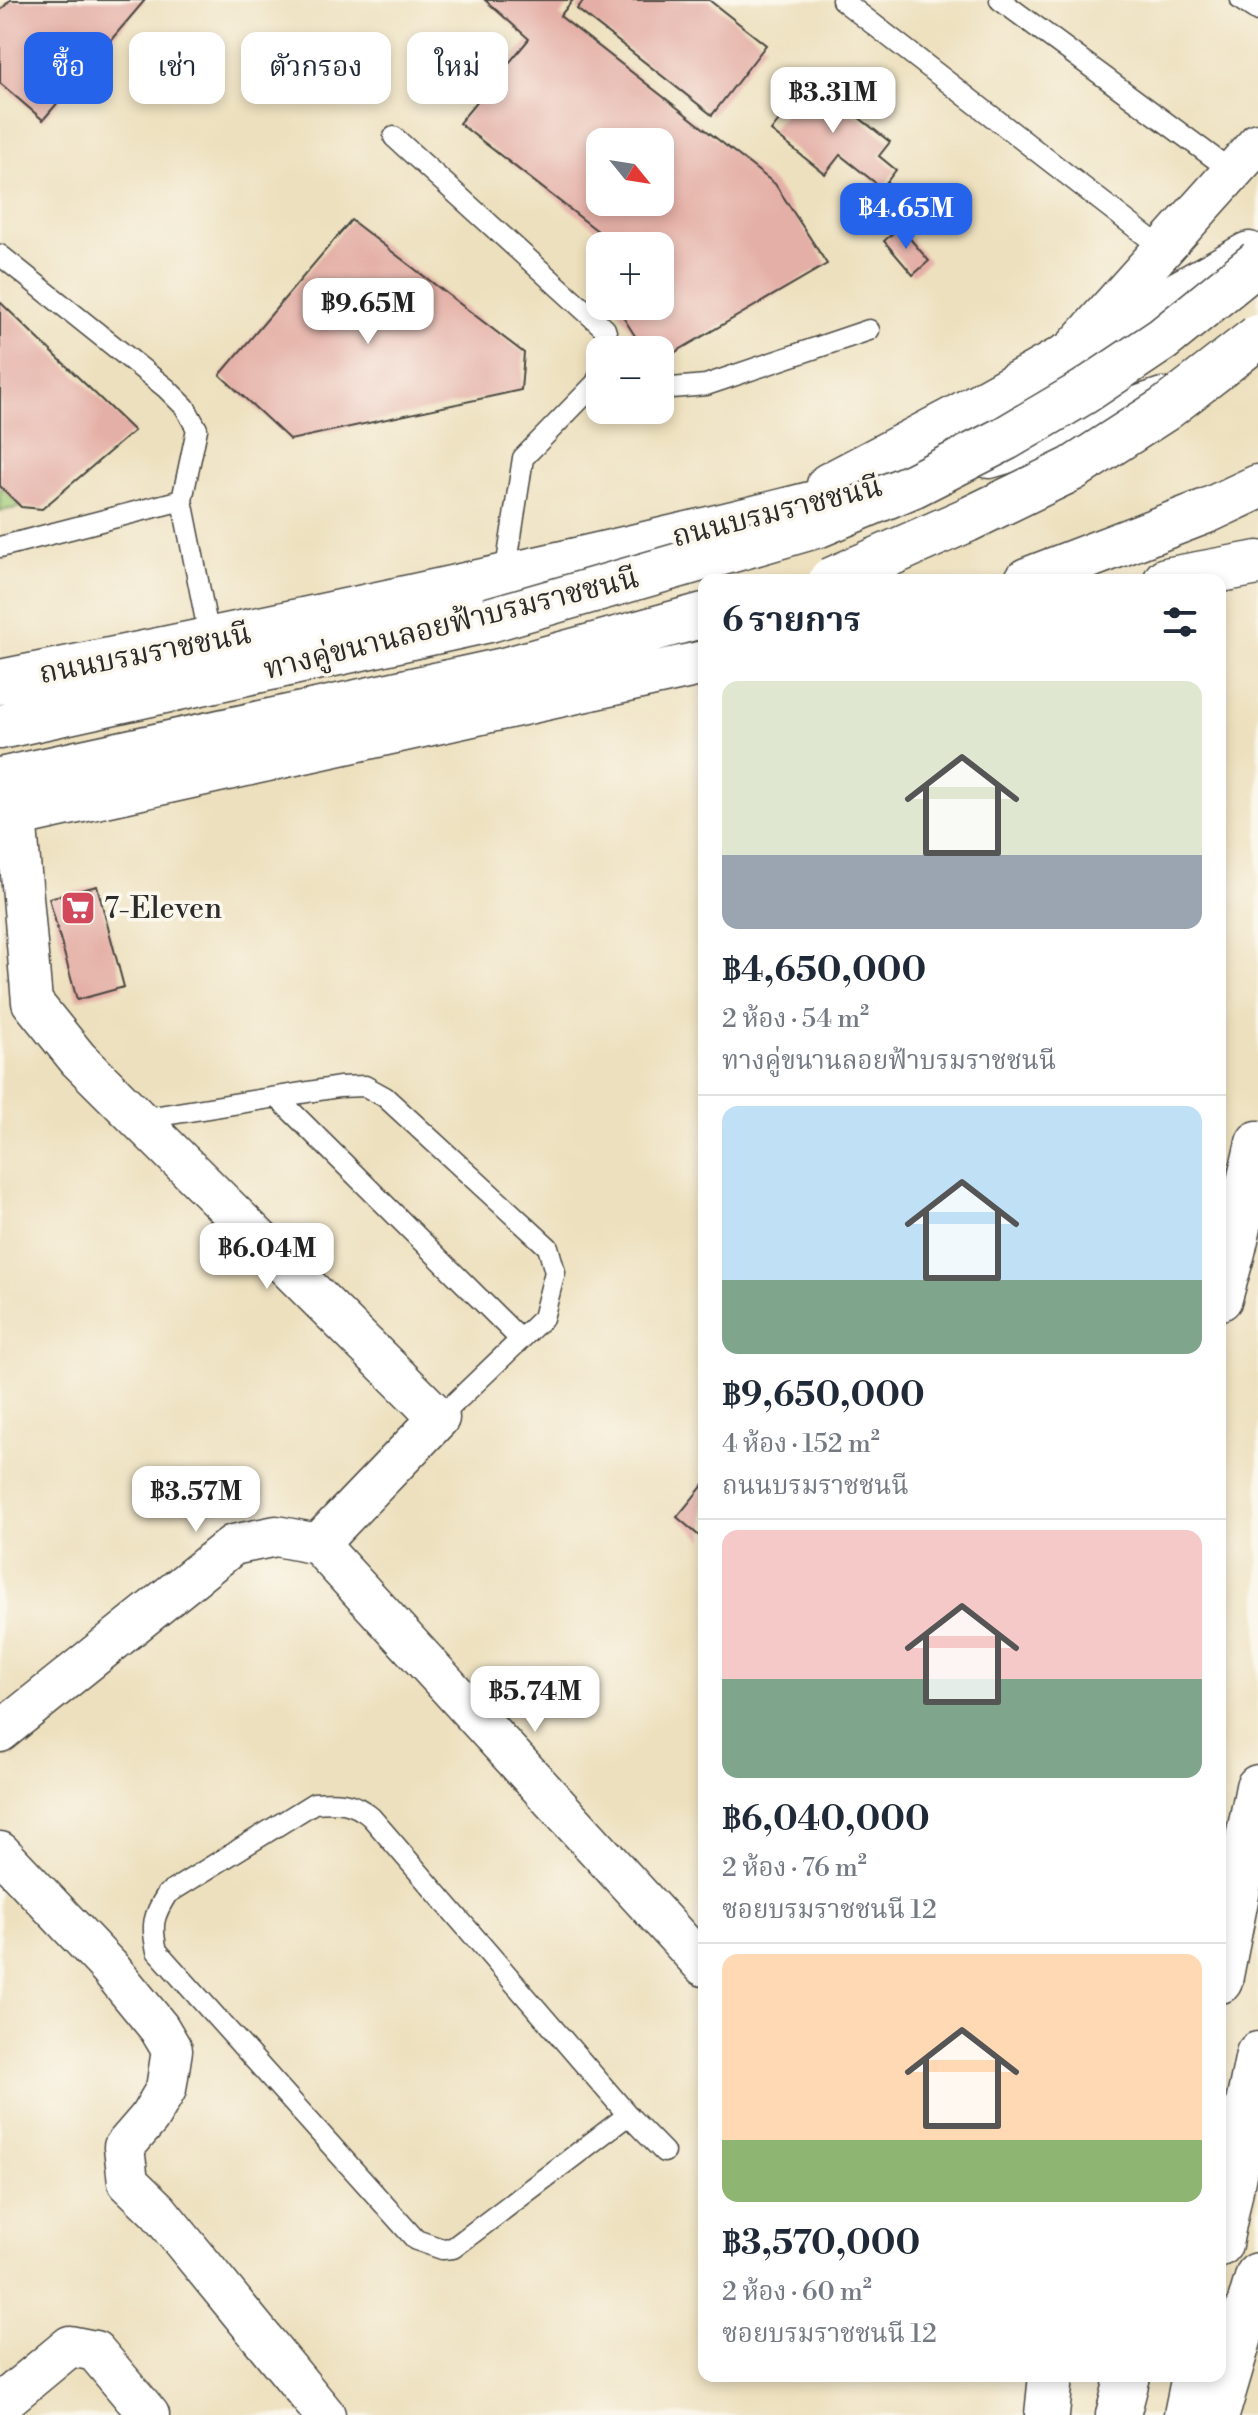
<!DOCTYPE html>
<html lang="th">
<meta charset="utf-8">
<style>
body{margin:0;font-family:"Libre Bodoni","Noto Serif Thai",serif;background:#f2f2f3;color:#1f2937;height:100vh;display:flex;flex-direction:column;font-size:30px;white-space:nowrap}
*{box-sizing:border-box;margin:0}
p{font-size:26px;color:#747a83}
.icon{flex:none;width:44px;height:44px;fill:none;stroke:currentColor;stroke-width:2;stroke-linecap:round;stroke-linejoin:round}
.map{position:relative;flex:1;overflow:hidden}
.side{position:absolute;left:698px;top:574px;width:528px;height:1808px;display:flex;flex-direction:column;background:#fff;border-radius:16px;box-shadow:0 4px 12px #0003}
.side>*{flex:none}
.banner{position:absolute;left:24px;top:32px;width:554px;height:72px;display:flex;gap:16px}
.needle{width:52px;rotate:120deg}
.fabs{position:absolute;left:586px;top:128px;display:grid;gap:16px}
.fabs a{display:grid;place-items:center;width:88px;height:88px;border-radius:16px;background:#fff;box-shadow:0 4px 12px #0003;font-size:40px}
.price{position:absolute;translate:-50% -68px;padding:0 18px;border-radius:16px;background:#fff;color:#222;font-size:26px;line-height:52px;filter:drop-shadow(0 2px 4px #0008)}
.price::after{content:'';position:absolute;left:50%;top:48px;width:24px;height:18px;margin-left:-12px;background:inherit;clip-path:polygon(0 0,100% 0,50% 100%)}
.price.active{background:#2563eb;color:#fff}
ul{padding:0;list-style:none}
li{display:grid;align-content:center;gap:16px;height:424px;padding:0 24px}
li+li{border-top:2px solid #e0e1e3}
li span{display:grid;place-items:center;height:248px;border-radius:16px;color:#555}
li>.icon{margin-inline-start:auto}
span .icon{width:144px;height:144px;fill:#fffc;stroke-width:1}
li b{font-size:34px}
h2{display:flex;justify-content:space-between;align-items:center;height:96px;padding:0 24px;font-size:34px}
.tag{padding:0 28px;border-radius:16px;background:#fff;box-shadow:0 4px 12px #0003;font-size:28px;line-height:72px}
.tag.active{background:#2563eb;color:#fff}
.map>svg:first-child{display:block}
.green{fill:#a3cd79;stroke:#677c52;stroke-width:2}
.building{fill:#e4afa6;fill-rule:evenodd}
.lines{fill:none;stroke-linecap:round;stroke-linejoin:round}
.service-casing{stroke:#484641;stroke-width:23}
.minor-casing{stroke:#484641;stroke-width:43}
.primary-casing{stroke:#484641;stroke-width:47}
.service{stroke:#fff;stroke-width:20}
.minor{stroke:#fff;stroke-width:40}
.primary{stroke:#fff;stroke-width:44}
.primary-bridge-casing{stroke:#484641;stroke-width:47;stroke-linecap:butt}
.primary-bridge{stroke:#fff;stroke-width:44}
.labels{text-anchor:middle;stroke-width:7;stroke-linejoin:round;paint-order:stroke}
.street-label{font-size:30px;fill:#2b2b2b;stroke:#fbf7ec}
.poi-label{font-size:30px;fill:#2b2b2b;stroke:#fbf7ec;text-anchor:start}
</style>
<div class="map">
<svg width="1258" height="2415" viewBox="0 0 1258 2415">
<rect width="100%" height="100%" fill="#fbf7ec"/>
<filter id="ink" filterUnits="userSpaceOnUse"><feTurbulence type="fractalNoise" baseFrequency=".0125" numOctaves="2"/><feDisplacementMap in="SourceGraphic" scale="16" xChannelSelector="R" yChannelSelector="G"/><feConvolveMatrix kernelMatrix="1 2 1 2 8 2 1 2 1" color-interpolation-filters="sRGB"/></filter>
<filter id="wash" filterUnits="userSpaceOnUse"><feTurbulence type="fractalNoise" baseFrequency=".006" numOctaves="4" result="noise"/><feDisplacementMap in="SourceGraphic" scale="32" xChannelSelector="R" yChannelSelector="G"/><feGaussianBlur stdDeviation="1.8" result="paint"/><feColorMatrix in="noise" values="0 0 0 0 0 0 0 0 0 0 0 0 0 0 0 0 0 1.4 0 .05"/><feComposite in="paint" operator="in"/></filter>
<g filter="url(#wash)">
<rect width="100%" height="100%" fill="#ede0be"/>
<!-- green -->
<path class="green" d="M0 486 21 507 0 511Z"/>
<g id="blocks">
<!-- building -->
<path class="building" d="M10 0H145L43 120 0 83V11Z
M485 0H573L560 16 775 184 827 264 660 361V350H644L616 306H660V246H617L459 123 529 39ZM600 142H660V202H600Z
M584 0H709L766 45 712 115 577 9Z
M811 80 890 142 879 156 896 170 882 188 840 155 825 174 771 131Z
M351 220 524 353 521 390 290 440 220 375Z
M900 227 929 261 913 275 884 241Z
M0 302 134 431 42 509 21 507 0 486Z
M97 886 124 987 77 1000 49 898Z
M704 1484V1540L677 1517Z"/>
</g>
</g>
<g filter="url(#ink)">
<use href="#blocks" fill-opacity="0" stroke="#484641" stroke-width="2"/>
<g class="lines">
<!-- service casing -->
<g class="service-casing">
<path id="service" d="M842 0 1163 249
M1000 0 1233 172
M1241 0 1258 11
M394 137 605 329 611 350
M0 255 166 388 185 407 197 429 182 500 210 641
M660 389 706 385 869 330
M0 547 182 500
M505 576 523 458 596 383 600 374
M277 1097 520 1339
M140 1119 339 1087 365 1086 385 1097 548 1247 555 1272 543 1318 439 1418
M628 2115 453 2248 442 2249 416 2240 157 1951C151 1925 153 1916 167 1894L314 1803C337 1801 353 1801 371 1817L628 2115 664 2152"/>
</g>
<!-- minor casing -->
<g class="minor-casing">
<path id="minor" d="M1076 346 1258 143
M318 1544 704 1966
M0 1732 233 1545 276 1536 318 1544 439 1418 78 1059 32 1002 16 815
M0 1852 109 1967 159 2028 172 2050 166 2089 149 2118 124 2147 128 2182 158 2211 325 2415
M0 2404 70 2346 95 2351 149 2415"/>
</g>
<!-- primary casing -->
<g class="primary-casing">
<path id="primary" d="M989 456 1049 439 1163 400
M829 485 956 418 1249 254
M1027 580 1209 510 1258 487
M1166 580 1258 563
M0 682C187 645 373 606 559 564 664 540 768 516 872 488
M0 727 489 620
M0 780 504 670 704 615
M0 818 704 663
M1220 1298 1233 1252 1258 1143
M1220 1981 1258 1787
M1220 2244 1258 2054
M1047 2415 1051 2376
M1118 2415 1128 2376
M1186 2415 1194 2376
M1217 2415 1258 2275"/>
</g>
<!-- service -->
<use href="#service" class="service"/>
<!-- minor -->
<use href="#minor" class="minor"/>
<!-- primary -->
<use href="#primary" class="primary"/>
<!-- primary-bridge casing -->
<g class="primary-bridge-casing">
<path id="primary-bridge" d="M831 580 967 520 1072 469 1165 409 1258 337
M489 620 819 525 914 485 1006 438 1084 392 1163 339 1258 262"/>
</g>
<!-- primary-bridge -->
<use href="#primary-bridge" class="primary-bridge"/>
</g>
</g>
<!-- icons -->
<defs>
<g id="supermarket-square" transform="scale(1.8)"><rect x="-9" y="-9" width="18" height="18" rx="4" fill="#d1495b" stroke="#fbf7ec"/><path d="M-6-5.5h2.5l.6 2H6L4.5 2H-2.5L-4.4-4H-6ZM-1.5 3.2a1.3 1.3 0 1 0 .1 0ZM3 3.2a1.3 1.3 0 1 0 .1 0Z" fill="#fff"/></g>
</defs>
<g fill-rule="evenodd">
<use href="#supermarket-square" x="78" y="908"/>
</g>
<g class="labels">
<!-- street labels -->
<g class="street-label">
<text transform="translate(777 511) rotate(-14)" y="10">ถนนบรมราชชนนี</text>
<text transform="translate(451 623) rotate(-14)" y="10">ทางคู่ขนานลอยฟ้าบรมราชชนนี</text>
<text transform="translate(145 653) rotate(-11)" y="10">ถนนบรมราชชนนี</text>
</g>
<!-- poi labels -->
<g class="poi-label">
<text x="104" y="918">7-Eleven</text>
</g>
</g>
</svg>
<div class="fabs">
<a><svg class="needle" viewBox="-14 -14 28 28"><path d="M0-13l5 13h-10z" fill="#e53935"/><path d="M0 13l5-13h-10z" fill="#747a83"/></svg></a>
<a>+</a>
<a>−</a>
</div>
<b class="price" style="left:833px;top:135px">฿3.31M</b>
<b class="price active" style="left:906px;top:251px">฿4.65M</b>
<b class="price" style="left:368px;top:346px">฿9.65M</b>
<b class="price" style="left:267px;top:1291px">฿6.04M</b>
<b class="price" style="left:196px;top:1534px">฿3.57M</b>
<b class="price" style="left:535px;top:1734px">฿5.74M</b>
<div class="banner">
<a class="tag active">ซื้อ</a>
<a class="tag">เช่า</a>
<a class="tag">ตัวกรอง</a>
<a class="tag">ใหม่</a>
</div>
<section class="side">
<h2>6 รายการ<svg class="icon" aria-label="filters" viewBox="0 0 24 24"><path d="M4 7h16M4 17h16"/><circle cx="9" cy="7" r="2"/><circle cx="15" cy="17" r="2"/></svg></h2>
<ul>
<li><span style="background:linear-gradient(#dfe7d0 70%,#9aa5b1 0)"><svg class="icon" aria-label="home" viewBox="0 0 24 24"><path d="M3 11l9-7 9 7M6 9v11h12V9"/></svg></span><div><b>฿4,650,000</b><p>2 ห้อง · 54 m²</p><p>ทางคู่ขนานลอยฟ้าบรมราชชนนี</p></div></li>
<li><span style="background:linear-gradient(#bfe0f5 70%,#7fa58c 0)"><svg class="icon" aria-label="home" viewBox="0 0 24 24"><path d="M3 11l9-7 9 7M6 9v11h12V9"/></svg></span><div><b>฿9,650,000</b><p>4 ห้อง · 152 m²</p><p>ถนนบรมราชชนนี</p></div></li>
<li><span style="background:linear-gradient(#f6c9c9 60%,#7fa58c 0)"><svg class="icon" aria-label="home" viewBox="0 0 24 24"><path d="M3 11l9-7 9 7M6 9v11h12V9"/></svg></span><div><b>฿6,040,000</b><p>2 ห้อง · 76 m²</p><p>ซอยบรมราชชนนี 12</p></div></li>
<li><span style="background:linear-gradient(#ffd9b3 75%,#8fb573 0)"><svg class="icon" aria-label="home" viewBox="0 0 24 24"><path d="M3 11l9-7 9 7M6 9v11h12V9"/></svg></span><div><b>฿3,570,000</b><p>2 ห้อง · 60 m²</p><p>ซอยบรมราชชนนี 12</p></div></li>
</ul>
</section>
</div>
